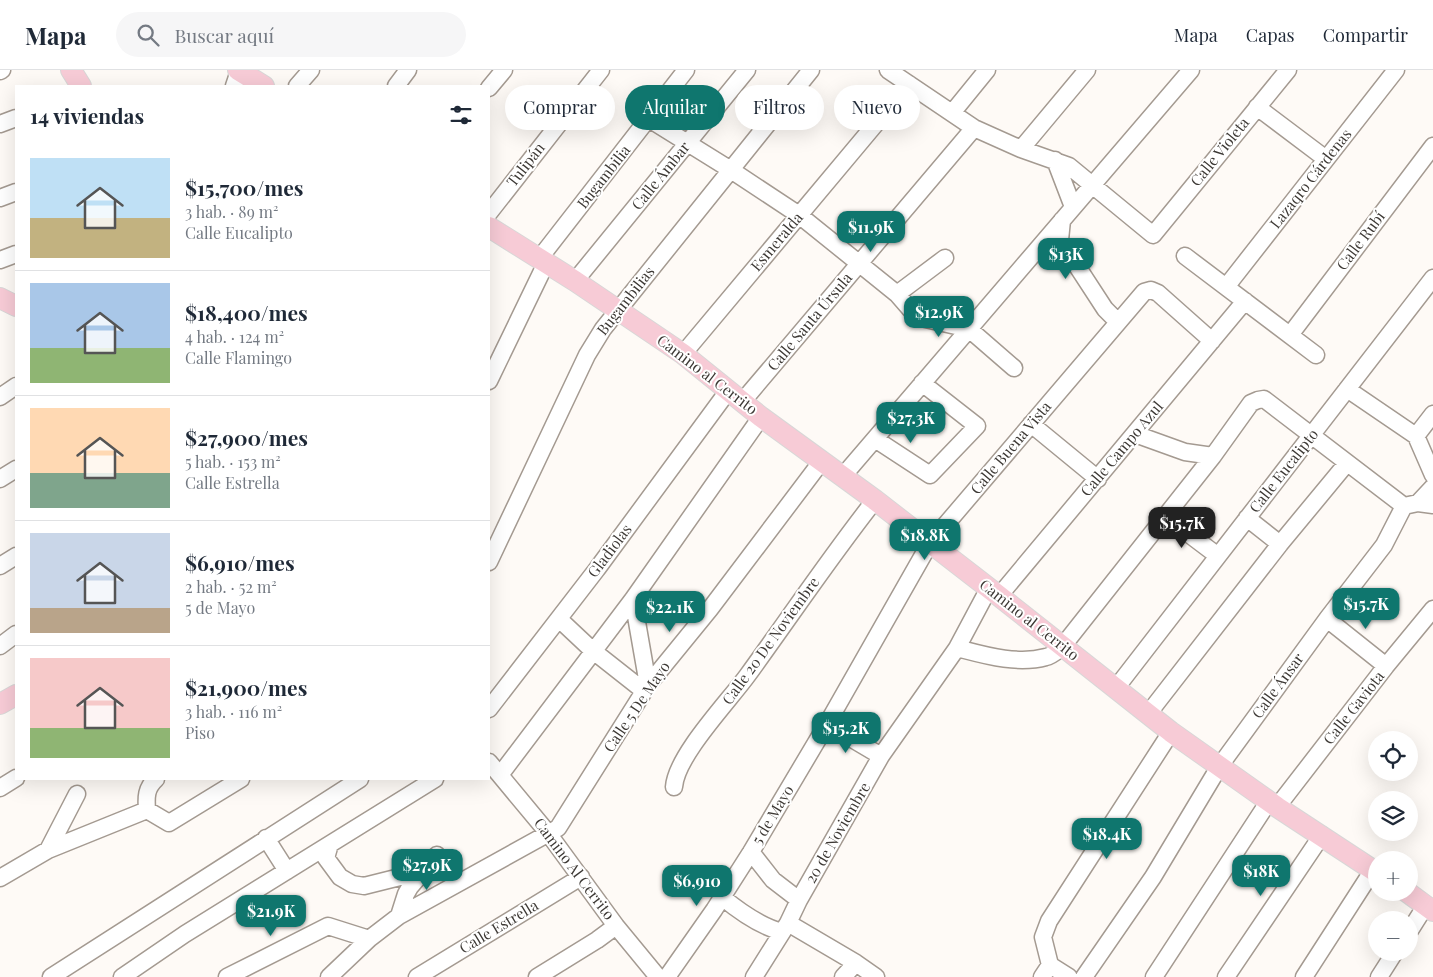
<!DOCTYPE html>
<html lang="es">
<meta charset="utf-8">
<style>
body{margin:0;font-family:"Playfair Display",serif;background:#f6f6f7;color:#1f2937;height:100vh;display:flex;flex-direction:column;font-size:19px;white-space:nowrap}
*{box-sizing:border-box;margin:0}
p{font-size:16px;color:#747a83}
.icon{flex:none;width:28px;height:28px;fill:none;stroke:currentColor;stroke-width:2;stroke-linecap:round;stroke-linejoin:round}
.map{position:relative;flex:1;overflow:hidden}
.panel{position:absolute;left:15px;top:15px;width:475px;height:695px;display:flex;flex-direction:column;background:#fff;border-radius:0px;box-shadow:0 5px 20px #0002}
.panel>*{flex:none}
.top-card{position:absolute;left:505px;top:15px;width:475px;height:45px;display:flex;gap:10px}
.buttons{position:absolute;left:1368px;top:661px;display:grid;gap:10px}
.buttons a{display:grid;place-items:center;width:50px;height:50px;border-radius:50%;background:#fff;box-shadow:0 5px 20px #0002;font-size:25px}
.price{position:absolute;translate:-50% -42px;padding:0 11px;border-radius:10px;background:#0f766e;color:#fff;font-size:16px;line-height:32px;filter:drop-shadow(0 1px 2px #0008)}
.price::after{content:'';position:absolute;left:50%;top:30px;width:15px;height:11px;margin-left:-8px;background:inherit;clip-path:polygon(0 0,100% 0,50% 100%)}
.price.current{background:#222;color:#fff}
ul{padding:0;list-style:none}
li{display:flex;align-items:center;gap:15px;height:125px;padding:0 15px}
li+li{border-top:1px solid #e0e1e3}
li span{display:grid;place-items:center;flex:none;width:140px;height:100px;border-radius:0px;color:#555}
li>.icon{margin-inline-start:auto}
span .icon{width:60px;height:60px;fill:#fffc;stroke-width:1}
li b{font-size:21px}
h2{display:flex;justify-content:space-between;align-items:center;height:60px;padding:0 15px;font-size:21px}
.pill{padding:0 18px;border-radius:22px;background:#fff;box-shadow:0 5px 20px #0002;font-size:18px;line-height:45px}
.pill.current{background:#0f766e;color:#fff}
header{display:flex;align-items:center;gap:30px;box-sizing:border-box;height:70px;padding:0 25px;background:#fff;border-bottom:1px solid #e0e1e3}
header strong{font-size:24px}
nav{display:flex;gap:28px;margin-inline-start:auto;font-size:18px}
.search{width:350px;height:45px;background:#f6f6f7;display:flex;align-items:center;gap:12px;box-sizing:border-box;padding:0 18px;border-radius:28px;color:#747a83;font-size:19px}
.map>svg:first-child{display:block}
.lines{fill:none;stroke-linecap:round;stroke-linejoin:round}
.minor-casing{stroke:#a49a91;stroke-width:19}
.major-casing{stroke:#d8d7d7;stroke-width:22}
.minor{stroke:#fff;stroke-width:16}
.major{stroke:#f7cbd6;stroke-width:20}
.labels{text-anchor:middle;stroke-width:4;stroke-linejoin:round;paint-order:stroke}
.street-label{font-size:15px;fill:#3d3935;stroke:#fff}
</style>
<header>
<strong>Mapa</strong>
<div class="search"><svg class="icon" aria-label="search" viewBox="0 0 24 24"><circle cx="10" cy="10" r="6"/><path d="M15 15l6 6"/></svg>Buscar aquí</div>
<nav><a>Mapa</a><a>Capas</a><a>Compartir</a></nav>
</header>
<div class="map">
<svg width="1433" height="907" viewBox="0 0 1433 907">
<rect width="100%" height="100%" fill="#fefaf6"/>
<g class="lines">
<!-- minor casing -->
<g class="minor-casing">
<path id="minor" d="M888 0 974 58 1021 79 1069 96 1153 165 1288 0
M0 1 2 0
M234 16 239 1
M297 16 311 0
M396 16 408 0
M489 18 504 0
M1257 37 1326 89
M952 43 987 0
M649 49 731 100 799 145 897 224 917 247 969 259 1014 298
M0 54 16 48
M1021 79 1087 0
M1055 90 1073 137
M0 128 16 122
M489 143 601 0
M1062 150 1060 170 1105 239 1118 252
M1185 186 1316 285
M539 189 686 0
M0 190 16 184
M575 211 747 0
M1226 217 1396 0
M897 224 945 188
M1290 265 1433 76
M683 284 909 14
M489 311 546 193
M1347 319 1416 366 1433 405
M0 327 16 316
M742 332 974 58
M1031 354 1098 409
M1135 364 1185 382 1213 386
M1416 366 1433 344
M875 369 930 405 977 356 922 313
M843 406 1191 0
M0 409 16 399
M1418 433 1433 417
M1165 446 1218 486
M1247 448 1280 474
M489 492 587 285 603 259 811 0
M0 496 16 486
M999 526 1245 231
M633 529 648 615
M559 549 592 580 644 621
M1327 549 1386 596
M0 576 16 564
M957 578C984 585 1017 595 1046 587 1052 586 1058 580 1062 577L1213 386 1251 333 1258 330 1264 329 1404 436 1418 433 1433 435
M1116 618 1433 208
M489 639 597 499 728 321
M1148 644 1280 474 1347 393
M827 654 881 686
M489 692 548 763 616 856 658 907
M500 705 633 529 761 347
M674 717C676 686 728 632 747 606 790 547 830 487 875 430
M0 718 16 708
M1277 737 1386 596 1433 539
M147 740 169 753 241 709
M147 740C146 727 146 718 156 709
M266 768 287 801
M330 774 326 788 340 807 352 814 364 816 424 801
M48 780 77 724
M751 782 773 810 799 830
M0 808 48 780 147 740
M722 827C740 842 760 856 782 862
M399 846 406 824 410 817 437 785
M788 853 856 893 876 907
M1409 862 1426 835
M1050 895 1069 907
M51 907 360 709
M122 907 185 864 435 709
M227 907 328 856 369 869
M329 907 369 869 399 846 558 758 648 615 710 539 821 392
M417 907 581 807
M537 907 597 870 616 856
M667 907 714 840 751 782 827 654 930 473 1144 222 1151 220 1158 223 1212 271
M754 907 788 853 799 830 881 686 957 578 989 518
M843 907 856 893
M1042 907 1050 895 1043 867 1049 851 1171 662
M1084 907 1153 807 1219 697 1327 549 1384 475 1404 436
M1154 907 1269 731
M1226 907 1322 765
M1304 907 1373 800
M1379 907 1395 882"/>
</g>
<!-- major casing -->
<g class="major-casing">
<path id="major" d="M71 0 81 16
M238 0 264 16
M489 157 575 211 683 284 761 347 875 430 999 526 1171 662 1277 737 1376 802
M0 228 16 236
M0 634 16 625
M1407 822 1433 841"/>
</g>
<!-- minor -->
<use href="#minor" class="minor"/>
<!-- major -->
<use href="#major" class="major"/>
</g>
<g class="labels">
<!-- street labels -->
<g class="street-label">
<text transform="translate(1220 82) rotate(-51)" y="5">Calle Violeta</text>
<text transform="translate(526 95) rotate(-52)" y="5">Tulipán</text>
<text transform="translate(661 106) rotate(-51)" y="5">Calle Ámbar</text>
<text transform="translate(604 107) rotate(-52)" y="5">Bugambilia</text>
<text transform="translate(1311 109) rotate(-52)" y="5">Lazaqro Cárdenas</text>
<text transform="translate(1361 171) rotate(-53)" y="5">Calle Rubí</text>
<text transform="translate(777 172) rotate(-50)" y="5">Esmeralda</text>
<text transform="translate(626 231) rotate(-52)" y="5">Bugambilias</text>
<text transform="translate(810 252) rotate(-50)" y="5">Calle Santa Úrsula</text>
<text transform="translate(707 305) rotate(37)" y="5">Camino al Cerrito</text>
<text transform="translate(1011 378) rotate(-50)" y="5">Calle Buena Vista</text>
<text transform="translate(1122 379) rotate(-50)" y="5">Calle Campo Azul</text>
<text transform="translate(1284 401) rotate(-52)" y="5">Calle Eucalipto</text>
<text transform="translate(610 481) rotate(-53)" y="5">Gladiolas</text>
<text transform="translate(1029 550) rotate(38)" y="5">Camino al Cerrito</text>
<text transform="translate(771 571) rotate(-54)" y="5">Calle 20 De Noviembre</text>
<text transform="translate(1278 616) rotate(-54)" y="5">Calle Ánsar</text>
<text transform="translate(637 637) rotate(-56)" y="5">Calle 5 De Mayo</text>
<text transform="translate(1354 638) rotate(-52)" y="5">Calle Gaviota</text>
<text transform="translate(773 745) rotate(-59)" y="5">5 de Mayo</text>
<text transform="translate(838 763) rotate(-60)" y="5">20 de Noviembre</text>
<text transform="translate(574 799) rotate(53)" y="5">Camino Al Cerrito</text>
<text transform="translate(499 857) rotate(-31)" y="5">Calle Estrella</text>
</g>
</g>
</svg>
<div class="buttons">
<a><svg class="icon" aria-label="locate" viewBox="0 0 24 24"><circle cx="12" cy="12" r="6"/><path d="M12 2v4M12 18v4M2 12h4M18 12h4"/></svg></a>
<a><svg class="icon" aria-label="layers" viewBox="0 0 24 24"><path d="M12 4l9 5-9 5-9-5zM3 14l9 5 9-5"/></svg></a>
<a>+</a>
<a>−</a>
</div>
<b class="price" style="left:871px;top:183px">$11.9K</b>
<b class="price" style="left:1066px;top:210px">$13K</b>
<b class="price" style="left:939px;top:268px">$12.9K</b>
<b class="price" style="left:911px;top:374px">$27.3K</b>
<b class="price current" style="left:1182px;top:479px">$15.7K</b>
<b class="price" style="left:925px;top:491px">$18.8K</b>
<b class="price" style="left:1366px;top:560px">$15.7K</b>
<b class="price" style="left:670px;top:563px">$22.1K</b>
<b class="price" style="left:846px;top:684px">$15.2K</b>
<b class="price" style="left:1107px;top:790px">$18.4K</b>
<b class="price" style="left:427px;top:821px">$27.9K</b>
<b class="price" style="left:1261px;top:827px">$18K</b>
<b class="price" style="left:697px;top:837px">$6,910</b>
<b class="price" style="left:271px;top:867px">$21.9K</b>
<div class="top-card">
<a class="pill">Comprar</a>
<a class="pill current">Alquilar</a>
<a class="pill">Filtros</a>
<a class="pill">Nuevo</a>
</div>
<section class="panel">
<h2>14 viviendas<svg class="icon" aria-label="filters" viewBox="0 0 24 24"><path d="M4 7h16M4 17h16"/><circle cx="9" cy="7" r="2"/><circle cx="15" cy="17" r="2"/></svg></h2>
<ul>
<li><span style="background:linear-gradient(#bfe0f5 60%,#c2b280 0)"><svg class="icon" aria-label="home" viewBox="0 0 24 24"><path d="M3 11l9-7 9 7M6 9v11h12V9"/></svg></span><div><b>$15,700/mes</b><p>3 hab. · 89 m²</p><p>Calle Eucalipto</p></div></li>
<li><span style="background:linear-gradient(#a9c7e8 65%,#8fb573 0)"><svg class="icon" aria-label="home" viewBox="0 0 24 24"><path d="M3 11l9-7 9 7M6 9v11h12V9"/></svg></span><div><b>$18,400/mes</b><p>4 hab. · 124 m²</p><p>Calle Flamingo</p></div></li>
<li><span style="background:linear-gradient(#ffd9b3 65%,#7fa58c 0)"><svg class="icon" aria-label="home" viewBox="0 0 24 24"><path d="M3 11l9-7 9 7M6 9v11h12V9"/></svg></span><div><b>$27,900/mes</b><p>5 hab. · 153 m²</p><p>Calle Estrella</p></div></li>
<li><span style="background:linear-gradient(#c9d6e8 75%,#b9a48a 0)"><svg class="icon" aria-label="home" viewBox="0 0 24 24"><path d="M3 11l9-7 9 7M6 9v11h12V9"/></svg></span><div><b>$6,910/mes</b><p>2 hab. · 52 m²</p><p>5 de Mayo</p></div></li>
<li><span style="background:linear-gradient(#f6c9c9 70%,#8fb573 0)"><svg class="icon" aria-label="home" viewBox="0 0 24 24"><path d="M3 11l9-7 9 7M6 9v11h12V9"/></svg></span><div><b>$21,900/mes</b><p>3 hab. · 116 m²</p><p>Piso</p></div></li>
</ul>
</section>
</div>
